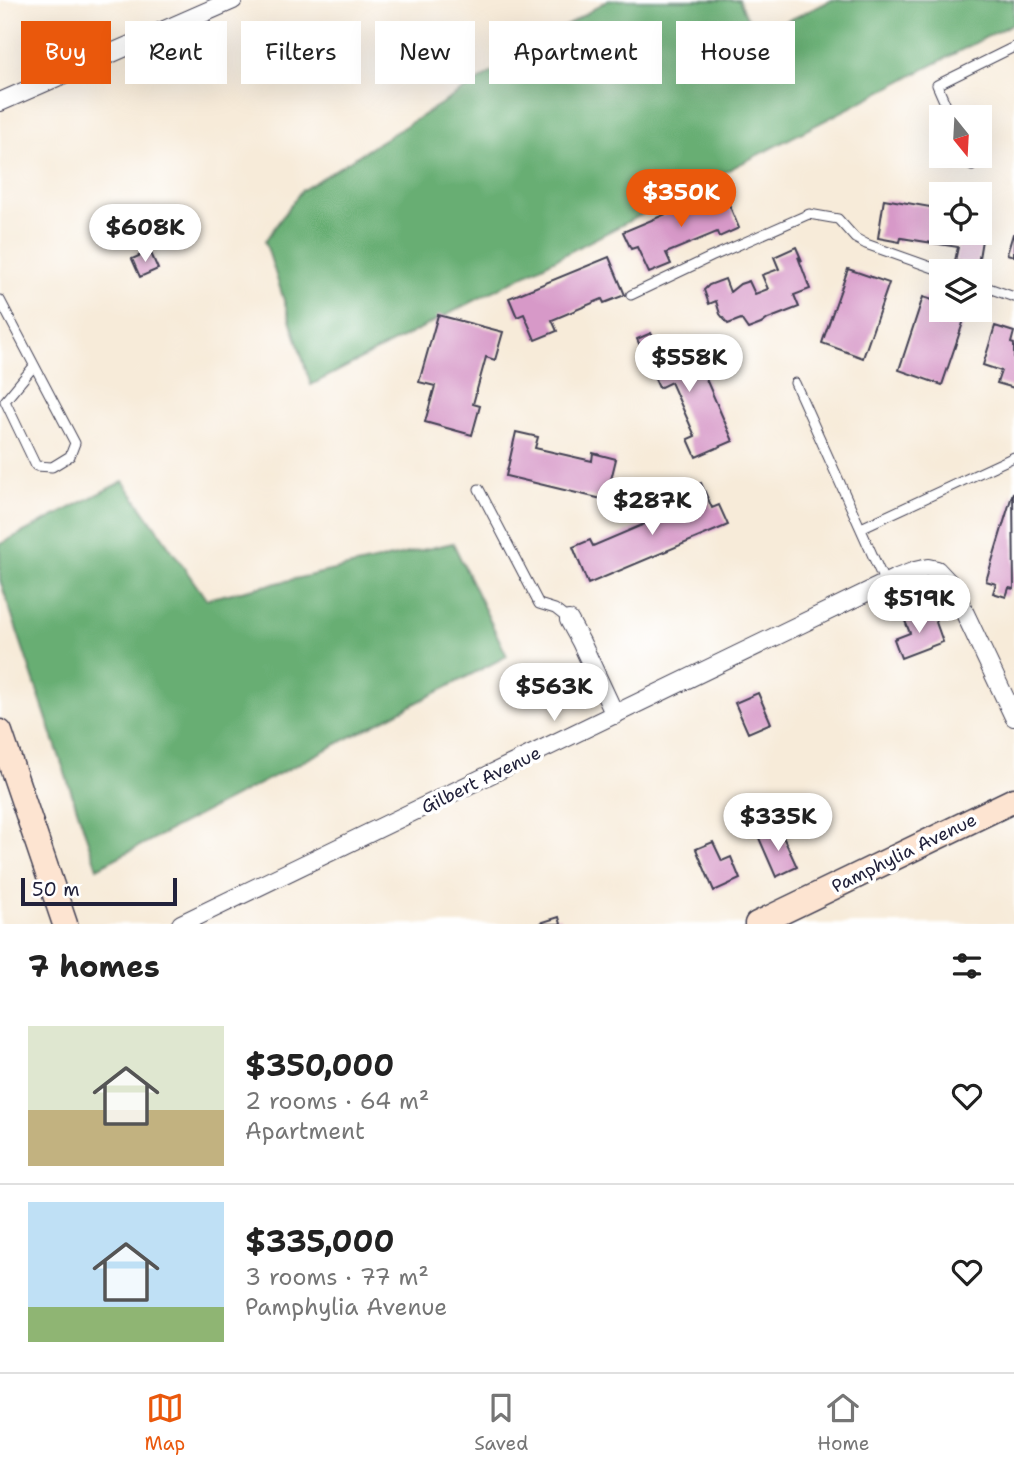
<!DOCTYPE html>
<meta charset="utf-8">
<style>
body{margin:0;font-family:"Shantell Sans",sans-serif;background:#f6f6f6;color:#222;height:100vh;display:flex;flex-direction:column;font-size:26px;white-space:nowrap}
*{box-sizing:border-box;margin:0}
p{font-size:23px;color:#767676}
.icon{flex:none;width:38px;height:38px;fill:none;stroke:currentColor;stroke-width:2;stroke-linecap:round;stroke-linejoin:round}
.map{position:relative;height:924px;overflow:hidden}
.panel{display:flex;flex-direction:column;background:#fff;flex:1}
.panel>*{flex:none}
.hud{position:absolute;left:21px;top:21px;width:973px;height:63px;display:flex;gap:14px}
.needle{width:46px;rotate:162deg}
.fabs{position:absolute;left:929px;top:105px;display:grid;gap:14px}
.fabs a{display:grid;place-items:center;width:63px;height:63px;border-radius:0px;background:#fff;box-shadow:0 7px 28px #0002;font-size:35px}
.scale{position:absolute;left:21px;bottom:18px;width:156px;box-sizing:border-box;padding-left:7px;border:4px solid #22223b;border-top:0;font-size:19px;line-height:24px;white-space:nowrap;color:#22223b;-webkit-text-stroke:5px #fff;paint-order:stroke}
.price{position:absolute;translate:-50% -60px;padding:0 16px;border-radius:24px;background:#fff;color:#222;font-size:23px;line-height:46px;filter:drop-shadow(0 2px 4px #0008)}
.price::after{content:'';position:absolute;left:50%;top:42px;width:21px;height:16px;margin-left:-10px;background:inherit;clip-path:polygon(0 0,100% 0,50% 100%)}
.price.current{background:#ea580c;color:#fff}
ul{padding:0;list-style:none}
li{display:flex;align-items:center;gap:21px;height:175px;padding:0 28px}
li+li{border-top:2px solid #e0e0e0}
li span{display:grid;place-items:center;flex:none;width:196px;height:140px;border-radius:0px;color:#555}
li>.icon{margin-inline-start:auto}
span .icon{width:84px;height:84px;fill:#fffc;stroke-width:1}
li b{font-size:30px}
h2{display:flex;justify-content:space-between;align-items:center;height:84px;padding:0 28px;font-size:30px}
.pill{padding:0 24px;border-radius:0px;background:#fff;box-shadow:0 7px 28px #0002;font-size:24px;line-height:63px}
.pill.current{background:#ea580c;color:#fff}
.dock{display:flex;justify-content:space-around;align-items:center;height:98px;border-top:2px solid #e0e0e0;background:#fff;font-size:19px;color:#767676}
.dock a{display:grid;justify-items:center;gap:4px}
.dock .current{color:#ea580c}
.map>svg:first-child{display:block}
.forest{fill:#68ae73;stroke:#456857;stroke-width:2}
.building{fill:#d799c8}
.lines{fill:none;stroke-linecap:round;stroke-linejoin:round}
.lane-casing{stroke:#424053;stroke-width:11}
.street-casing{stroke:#424053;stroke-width:20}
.secondary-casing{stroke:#424053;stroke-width:27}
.lane{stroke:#fff;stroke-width:9}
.street{stroke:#fff;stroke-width:18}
.secondary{stroke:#fde4d1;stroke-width:24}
.labels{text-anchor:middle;stroke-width:7;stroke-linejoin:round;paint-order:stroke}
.street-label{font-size:18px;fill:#22223b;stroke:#fff}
</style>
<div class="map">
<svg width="1014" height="924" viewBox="0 0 1014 924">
<rect width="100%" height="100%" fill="#fff"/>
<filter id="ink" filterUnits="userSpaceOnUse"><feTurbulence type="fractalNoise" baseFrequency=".0143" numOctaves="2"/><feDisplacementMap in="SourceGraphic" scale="14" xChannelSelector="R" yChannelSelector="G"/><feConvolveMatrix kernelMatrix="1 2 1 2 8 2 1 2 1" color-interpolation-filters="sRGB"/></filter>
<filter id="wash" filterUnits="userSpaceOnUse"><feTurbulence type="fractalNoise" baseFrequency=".00686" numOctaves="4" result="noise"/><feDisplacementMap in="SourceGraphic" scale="28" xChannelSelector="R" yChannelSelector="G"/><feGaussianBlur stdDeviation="1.57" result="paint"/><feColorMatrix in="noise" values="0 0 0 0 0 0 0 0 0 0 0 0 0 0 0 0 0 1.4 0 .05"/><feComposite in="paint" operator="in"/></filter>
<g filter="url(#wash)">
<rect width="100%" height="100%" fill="#f7ebd9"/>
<!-- forest -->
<path class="forest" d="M608 0H739L755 36 832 0H1014V23L311 385 265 241 301 191Z
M123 481 206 599 453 543 507 656 97 868 0 580V544Z"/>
<g id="blocks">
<!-- building -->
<path class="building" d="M723 190 739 228 719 237 717 232 666 253 671 264 649 273 637 247 631 249 623 232Z
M884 199 942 209V233H980V215L986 216 978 264 955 261 958 247 901 238 900 242 878 238Z
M1013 234H1014V256L1007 254Z
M796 247 802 261 798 257 810 289 794 295 799 307 768 319 761 324 748 329 741 319 728 324 720 314 716 301 709 304 704 290 709 285 725 279 730 292 740 284 749 281 755 294 768 289 762 275 779 269 774 257Z
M150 251 158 269 140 277 132 259Z
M609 257 625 295 604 303 602 299 552 320 557 331 535 340 524 314 517 317 509 298Z
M848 269 889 283 863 358 822 343Z
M923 297 942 303V310L967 311 942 385 899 370Z
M438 315 503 332 495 360 486 357 473 404 480 406 472 435 425 422 435 386 419 382Z
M995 326 1014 332 1011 343 1014 344V388L997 383 1001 371 983 365Z
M651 333 663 360 674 356 672 350 690 342 733 441 696 457 688 439 695 436 671 382 659 388 637 339Z
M516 432 538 437 535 448 592 461 593 453 616 459 606 500 506 476Z
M701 483 712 508 719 505 728 525 588 584 573 547 590 540 593 546 687 506 681 491Z
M1013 492 1014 589 1009 588 1006 597 993 593 996 584 986 581Z
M932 611 943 642 901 658 894 639 910 633 905 621Z
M758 693 771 723 748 733 735 703Z
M779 828 797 867 776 877 759 838Z
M713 842 722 861 731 857 740 879 714 891 696 849Z
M559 917 561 924H540V923Z"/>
</g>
</g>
<g filter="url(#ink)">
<use href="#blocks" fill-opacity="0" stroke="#424053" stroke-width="2"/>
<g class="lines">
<!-- lane casing -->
<g class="lane-casing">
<path id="lane" d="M951 117 937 85 1014 47
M967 156 972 166
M980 285 1014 297
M631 295 711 257 809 214 838 219 855 238 866 244 942 271
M0 300 75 443 70 456 52 467 36 466 5 401 34 366
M795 383 885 583
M479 489 539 604 555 609 569 620
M861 528 1014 457"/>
</g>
<!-- street casing -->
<g class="street-casing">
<path id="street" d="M0 102 233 0
M569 620 581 642 615 715
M181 924 894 579 915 571 928 568 937 570 952 586 1014 717"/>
</g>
<!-- secondary casing -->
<g class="secondary-casing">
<path id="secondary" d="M0 732 65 924
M757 924 1014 800"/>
</g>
<!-- lane -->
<use href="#lane" class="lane"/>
<!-- street -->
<use href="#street" class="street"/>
<!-- secondary -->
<use href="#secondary" class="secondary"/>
</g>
</g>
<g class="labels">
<!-- street labels -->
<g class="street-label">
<text transform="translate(481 780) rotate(-26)" y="6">Gilbert Avenue</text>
<text transform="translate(904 853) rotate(-26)" y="6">Pamphylia Avenue</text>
</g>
</g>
</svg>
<div class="fabs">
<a><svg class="needle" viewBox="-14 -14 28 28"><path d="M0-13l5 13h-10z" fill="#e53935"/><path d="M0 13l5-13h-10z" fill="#767676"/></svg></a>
<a><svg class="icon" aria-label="locate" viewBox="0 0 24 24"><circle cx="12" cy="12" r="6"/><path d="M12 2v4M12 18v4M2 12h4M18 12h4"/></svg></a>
<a><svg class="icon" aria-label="layers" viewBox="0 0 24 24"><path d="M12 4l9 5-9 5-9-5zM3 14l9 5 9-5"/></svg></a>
</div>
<div class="scale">50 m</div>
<b class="price current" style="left:681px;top:229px">$350K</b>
<b class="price" style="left:145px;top:264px">$608K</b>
<b class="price" style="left:689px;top:394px">$558K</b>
<b class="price" style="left:652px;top:537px">$287K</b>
<b class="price" style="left:919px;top:635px">$519K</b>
<b class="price" style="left:554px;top:723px">$563K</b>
<b class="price" style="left:778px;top:853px">$335K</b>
<div class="hud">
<a class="pill current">Buy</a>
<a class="pill">Rent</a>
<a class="pill">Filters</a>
<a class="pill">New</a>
<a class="pill">Apartment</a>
<a class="pill">House</a>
</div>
</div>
<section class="panel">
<h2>7 homes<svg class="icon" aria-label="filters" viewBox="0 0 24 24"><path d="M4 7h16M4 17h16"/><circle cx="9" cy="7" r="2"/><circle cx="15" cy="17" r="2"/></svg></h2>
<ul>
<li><span style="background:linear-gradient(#dfe7d0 60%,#c2b280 0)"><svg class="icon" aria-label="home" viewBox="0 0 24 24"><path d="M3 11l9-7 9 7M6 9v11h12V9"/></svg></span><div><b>$350,000</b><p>2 rooms · 64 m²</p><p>Apartment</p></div><svg class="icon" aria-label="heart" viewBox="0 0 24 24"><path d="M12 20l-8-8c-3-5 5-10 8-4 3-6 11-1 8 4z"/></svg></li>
<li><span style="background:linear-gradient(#bfe0f5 75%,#8fb573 0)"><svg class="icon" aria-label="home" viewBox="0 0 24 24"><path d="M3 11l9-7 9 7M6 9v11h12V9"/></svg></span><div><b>$335,000</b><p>3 rooms · 77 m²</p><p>Pamphylia Avenue</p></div><svg class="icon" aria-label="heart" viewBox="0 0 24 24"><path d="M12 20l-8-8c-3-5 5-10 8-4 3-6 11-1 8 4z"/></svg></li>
</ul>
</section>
<nav class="dock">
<a class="current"><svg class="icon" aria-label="map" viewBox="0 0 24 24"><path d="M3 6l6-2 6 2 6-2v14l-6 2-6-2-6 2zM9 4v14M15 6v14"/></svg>Map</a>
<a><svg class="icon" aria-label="saved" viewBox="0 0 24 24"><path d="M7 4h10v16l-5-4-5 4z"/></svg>Saved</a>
<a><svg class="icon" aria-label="home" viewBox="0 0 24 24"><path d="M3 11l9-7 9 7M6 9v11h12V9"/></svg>Home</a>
</nav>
